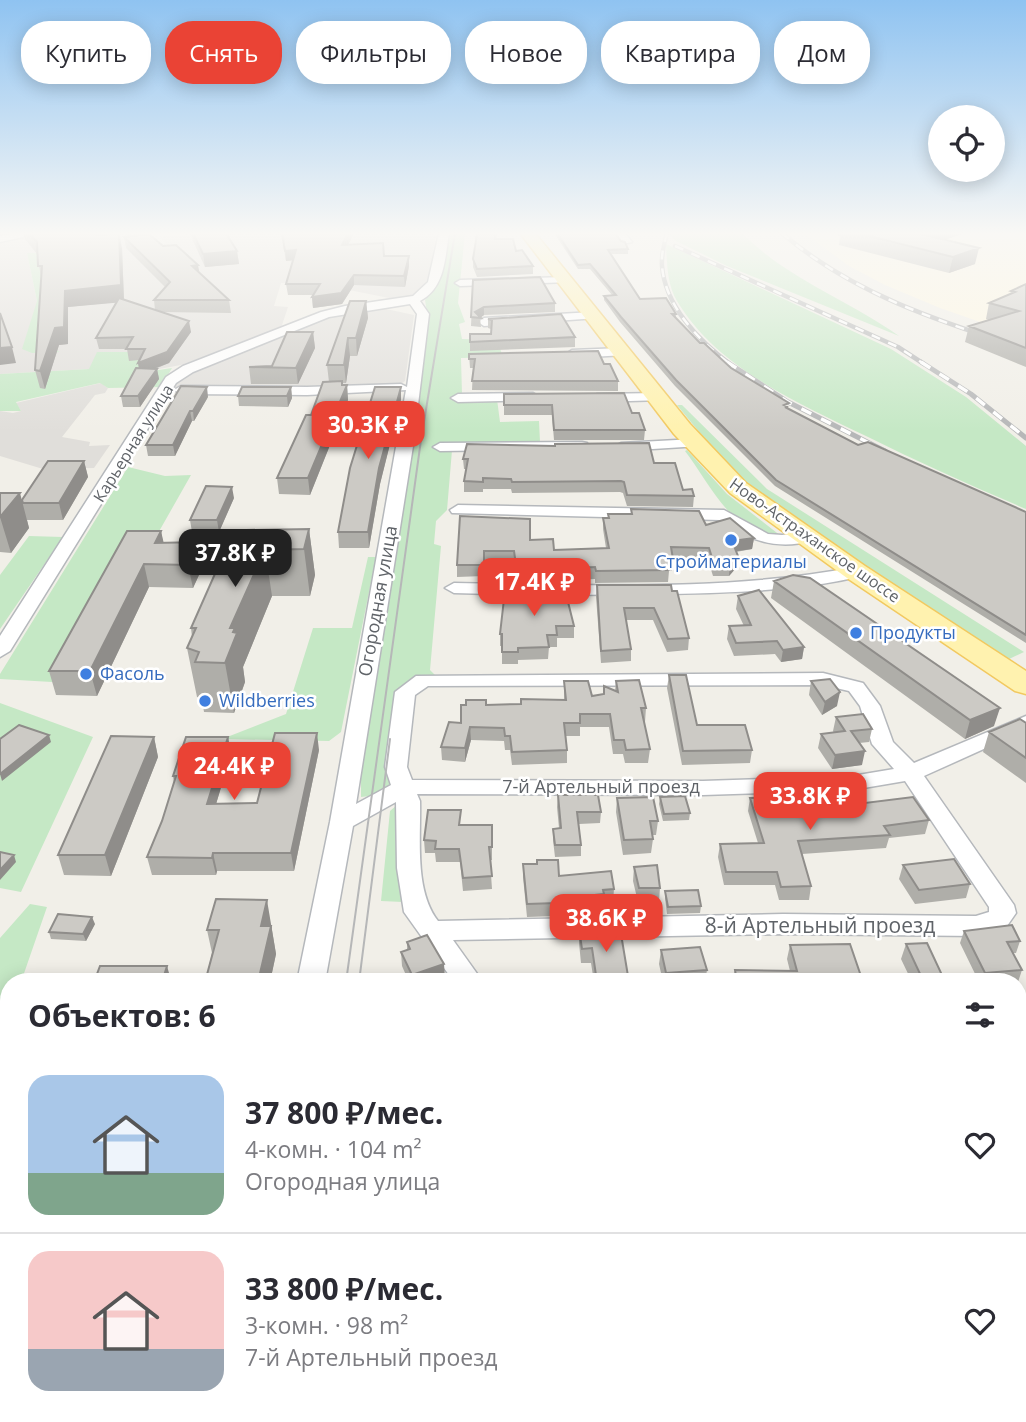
<!DOCTYPE html>
<html lang="ru">
<meta charset="utf-8">
<style>
body{margin:0;font-family:"Open Sans",sans-serif;background:#f2f2f3;color:#2b2b33;height:100vh;display:flex;flex-direction:column;font-size:26px;white-space:nowrap}
*{box-sizing:border-box;margin:0}
p{font-size:23px;color:#7c7c81}
.icon{flex:none;width:38px;height:38px;fill:none;stroke:currentColor;stroke-width:2;stroke-linecap:round;stroke-linejoin:round}
.map{position:relative;flex:1;overflow:hidden}
.side{position:absolute;left:0px;top:973px;width:1027px;height:450px;display:flex;flex-direction:column;background:#fff;border-radius:28px 28px 0 0;box-shadow:0 4px 18px #0003}
.side>*{flex:none}
.guide{position:absolute;left:21px;top:21px;width:985px;height:63px;display:flex;gap:14px}
.fabs{position:absolute;left:928px;top:105px;display:grid;gap:14px}
.fabs a{display:grid;place-items:center;width:77px;height:77px;border-radius:50%;background:#fff;box-shadow:0 4px 18px #0003;font-size:35px}
.price{position:absolute;translate:-50% -60px;padding:0 16px;border-radius:14px;background:#ea4335;color:#fff;font-size:23px;line-height:46px;filter:drop-shadow(0 2px 4px #0008)}
.price::after{content:'';position:absolute;left:50%;top:42px;width:21px;height:16px;margin-left:-10px;background:inherit;clip-path:polygon(0 0,100% 0,50% 100%)}
.price.selected{background:#222;color:#fff}
ul{padding:0;list-style:none}
li{display:flex;align-items:center;gap:21px;height:175px;padding:0 28px}
li+li{border-top:2px solid #e1e1e2}
li span{display:grid;place-items:center;flex:none;width:196px;height:140px;border-radius:21px;color:#555}
li>.icon{margin-inline-start:auto}
span .icon{width:84px;height:84px;fill:#fffc;stroke-width:1}
li b{font-size:30px}
h2{display:flex;justify-content:space-between;align-items:center;height:84px;padding:0 28px;font-size:30px}
.pill{padding:0 24px;border-radius:28px;background:#fff;box-shadow:0 4px 18px #0003;font-size:24px;line-height:63px}
.pill.selected{background:#ea4335;color:#fff}
.map>svg:first-child{display:block}
.commercial{fill:#fef7e0}
.industrial{fill:#e0deda;fill-rule:evenodd}
.green{fill:#c5e8c5}
.lines{fill:none;stroke-linecap:round;stroke-linejoin:round}
.street-casing{stroke:#b5b8bc;stroke-width:3}
.primary-casing{stroke:#f2c960;stroke-width:3}
.street{fill:#fff;fill-rule:evenodd}
.primary{fill:#fff2af;fill-rule:evenodd}
.tram-far1{stroke:#b6b7b8;stroke-width:2}
.tram{stroke:#b6b7b8;stroke-width:2.5}
.rail-far1-casing{stroke:#b6b7b8;stroke-width:4.5}
.rail-casing{stroke:#b6b7b8;stroke-width:5}
.rail-far1{stroke:#fff;stroke-width:2.5;stroke-dasharray:9;stroke-linecap:butt}
.rail{stroke:#fff;stroke-width:3.5;stroke-dasharray:11;stroke-linecap:butt}
.wall{fill:#afaea9}
.shaded-wall{fill:#8f8d8a}
.building{fill:#cccac5;stroke:#8f8d8a;stroke-width:2}
.shop-dot{fill:#3f7fe0;stroke:#fff;stroke-width:2.5}
.labels{text-anchor:middle;stroke-width:5;stroke-linejoin:round;paint-order:stroke}
.far-street-label{font-size:16px;fill:#5f6368;stroke:#fff}
.shop-label{font-size:18px;fill:#366cbe;stroke:#fff;text-anchor:start}
.street-label{font-size:18px;fill:#5f6368;stroke:#fff}
.near-street-label{font-size:21px;fill:#5f6368;stroke:#fff}
</style>
<div class="map">
<svg width="1026" height="1422" viewBox="0 0 1026 1422">
<rect width="100%" height="100%" fill="#f1efe8"/>
<!-- commercial -->
<path class="commercial" d="M804 233H1026V338L940 308 885 285 849 266Z"/>
<!-- industrial -->
<path class="industrial" d="M47 233H130L151 245 165 243 160 237 201 233H436L430 272 424 287 408 298 399 300 309 282 281 283 274 306 288 307 281 328 181 365 137 373 89 369 0 374V240ZM27 253 39 269 57 352 35 311 37 301Z
M377 307 414 315 405 381 401 384 310 390 176 389 170 386 181 375 336 313Z
M101 383 108 388 105 393 95 395 62 437 90 442 89 446 110 445 94 468 43 469 0 456V411L13 413 21 411 16 403Z"/>
<!-- green -->
<path class="green" d="M448 233H465L458 303 465 322 459 324 462 339 497 340 503 357 461 358 462 394 497 399 500 422 539 421 540 442 452 450 447 510 436 521 434 544 441 546 430 670 436 676 417 679 392 782 379 795 361 797V765L427 313 425 300 436 287Z
M670 233H742C787 279 847 299 899 336L727 266 676 241 670 236Z
M666 244 891 349 966 397 1026 446V509C972 486 918 462 866 436 798 403 717 368 677 301 667 285 667 262 666 244Z
M27 253H37L42 281V346L60 352 32 353 22 349 37 301Z
M97 352H148L138 373 172 368 161 387 108 388 100 383 16 402 21 411H0V374L89 369Z
M677 405H682L767 489 1024 652 1007 660 756 493 732 472Z
M687 450 727 494 781 536C734 540 709 482 685 451Z
M128 467 165 476 191 475 153 542 128 544 52 682 0 679V674Z
M29 536 63 537 0 629V575Z
M368 557H376L341 732 329 741 222 739 286 714 313 628H352Z
M0 703 93 737 21 892 0 888Z
M397 805 403 902 381 901 390 811Z
M30 904 47 907 21 982H9V1017L0 1042V938Z"/>
<g class="lines">
<!-- street casing -->
<g class="street-casing">
<path id="street" d="M17 233H41L0 242V236Z
M439 233H449C445 258 445 288 420 301L429 314 413 446 356 804 391 785 385 767 395 692 416 676 823 673 863 683 880 706 893 742 914 763 1026 716V730L924 776 1014 905 1016 913 1007 926 977 936 783 934 453 940 483 982H454L404 912 397 868 396 802 353 826 325 982H297L330 822 406 390 307 395 181 394 174 390 181 386 307 387 401 384 407 387 417 314 410 304 329 317 193 372 176 383 10 651 0 657V636L166 377 183 366 321 312 345 306 413 296 428 282ZM823 685 849 691 860 706 872 744 894 769 852 776 703 781 412 780 407 767 415 695 428 686ZM905 781 989 907V912L976 916 783 914 438 921C414 890 421 838 420 801L417 794 703 795 852 790Z
M614 233H625L632 242 623 244Z
M566 277 571 280 570 282 460 286 455 283 460 280Z
M594 312 598 314V318L484 326 478 322 484 318Z
M622 348 626 349V355L572 358 566 354 572 350Z
M533 393 540 397 538 400 458 402 451 398 458 394Z
M658 393 665 397 663 400 597 402 590 398 597 394Z
M695 439 702 443 700 446 621 451 614 447 621 443Z
M582 442 587 443 589 446 587 449 440 451 433 447 440 443Z
M458 505 724 510 768 534 782 535 806 532 814 537 812 541C776 550 750 541 720 520L452 513 450 510Z
M856 567 865 572 862 576C800 591 736 592 672 594 599 595 527 595 454 593L445 588 454 583C587 585 725 592 856 567Z
M213 1414H251L250 1422H212Z
M730 1414H769L773 1422H734Z"/>
</g>
<!-- primary casing -->
<g class="primary-casing">
<path id="primary" d="M520 233H535L690 424 746 483 865 566 1026 671V694L1015 691 847 578 730 493 674 434Z"/>
</g>
<!-- street -->
<use href="#street" class="street"/>
<!-- primary -->
<use href="#primary" class="primary"/>
<!-- tram-far1 -->
<path class="tram-far1" d="M346 982 421 440 455 233
M359 982 390 739"/>
<!-- tram -->
<path class="tram" d="M285 1422 286 1414
M304 1422 305 1414"/>
<!-- rail-far1 casing -->
<g class="rail-far1-casing">
<path id="rail-far1" d="M667 233C664 244 661 255 662 266 665 306 699 341 730 364
M782 233C851 293 940 322 1026 349
M675 246 898 347 924 364"/>
</g>
<!-- rail casing -->
<g class="rail-casing">
<path id="rail" d="M727 362 788 402 885 451
M921 362 971 394 1026 438"/>
</g>
<!-- rail-far1 -->
<use href="#rail-far1" class="rail-far1"/>
<!-- rail -->
<use href="#rail" class="rail"/>
</g>
<!-- wall -->
<path class="wall" d="M23 233H98V235L122 248 124 300 155 310 154 300 165 287 126 248 124 237 163 246 200 273 229 300 231 313 161 312 191 332 169 363 155 369H157L159 379 140 407H123L121 396 139 368 138 363 139 360 129 361 127 349H99L96 338 117 302 68 307V344L59 345 45 389 40 388 35 370 41 277 37 254 25 239Z
M191 233H226L237 251 239 264 205 267 193 241Z
M281 233H354L348 245 384 256H409V266L405 287 354 285 342 304 313 308 312 297 313 295H288L286 284 293 260 286 261Z
M554 233H615L628 249V254H611L640 299 676 314V318L700 343 731 368 788 409 858 445 1026 512V643L775 486 675 386 620 322 604 300V296L612 295 590 269H578Z
M839 233H964L945 240 975 264 949 273 839 245 840 236H838Z
M496 234V239L533 266V274L477 277 473 267V259Z
M473 280 555 303V312L484 315 480 318 481 327 471 326Z
M1026 284V367L965 342 969 326 989 320 986 319 989 303 1010 294 1011 291Z
M366 301 368 318 357 356H350L346 383H342L343 385H347L348 400 310 495 279 494 277 478 329 382 327 365Z
M488 319 575 337V347L470 351V334H491V329L488 328Z
M313 332 315 348 298 384H251L249 367 272 366Z
M469 354 604 364 618 381V391L472 390 473 368H470Z
M291 387 292 398 288 407 239 406 238 396Z
M504 394 632 413 645 430 644 440H554L552 415H504Z
M208 397 194 421H192L175 456H148L146 445Z
M401 400 380 484 369 548H339L338 532Z
M463 459 654 463 683 490 694 496 693 507 627 506 623 493 620 492 512 493 511 489H483V492H464V481L466 469H464Z
M84 461 88 477 63 520H27L29 528 11 553 0 552V493L22 500Z
M234 498 219 532H192L190 520Z
M631 509 706 525 754 538 752 549 736 552 738 556 736 568 729 576H713L708 560 673 559 672 571H669L668 582 595 583V579L527 582 526 576 516 577 514 562 484 563V576L457 577V565L460 516 530 540 554 550 606 548 603 529V518H608V514H631Z
M309 529 315 575 310 596H272L243 667 245 682 234 713 204 712 202 699 197 697 187 648 192 637 191 628 246 533Z
M161 531 163 543 204 564 193 588 149 587 97 696 56 695 49 671Z
M774 581 994 726 965 739 771 598Z
M597 585 672 591 689 638 688 650 667 652 653 620H626L631 649V661L601 663 596 597Z
M529 586 574 626V638H557V647H549L548 659 518 660V664H502V646H500V634L529 596Z
M738 596 804 647 802 659 781 662 775 654 734 656 727 639 729 626H744L736 609Z
M669 675 697 725 752 750 750 763 682 765 667 688Z
M564 681 592 696 603 694 604 686 615 691 616 681 646 708 645 722H644L650 749 648 763H625L623 754H613L609 727H580V736H566L567 750V763L512 765 510 750H505L504 741 471 740 465 762 442 760 441 747 461 723 486 705 521 704 564 700Z
M811 681 837 706 822 715 809 695Z
M836 717 872 729 869 742 859 743 862 765 832 769 818 748 821 734 834 733 833 731Z
M1026 723V783L983 752 989 732Z
M154 737 158 757 111 876 64 875 58 855Z
M228 737 231 754 216 804 257 803 319 750 294 871H217L216 875H152L147 857 162 821 174 782 173 776Z
M558 795 601 812 600 823 579 824 581 845V856L555 857 553 840V829L559 828 557 807Z
M660 797 690 813 689 820 663 821 659 804Z
M617 798 658 821 656 835H652L653 839 651 853 623 855 616 812Z
M750 798 825 808 929 820 925 834 889 838 886 848 802 854 811 886 809 900H779L775 885H724L718 857 720 844 758 843 748 811Z
M461 825H492V860H490L492 889 463 891 460 862H436L435 853H425L424 840Z
M523 864 559 876 614 889 613 902H604L603 907 557 912V916L527 917 523 877Z
M903 865 970 884 966 898 915 904 899 879Z
M634 867 660 888 659 902H638L633 881Z
M665 891 701 906 700 913 667 914 665 898Z
M95 924 86 941 51 939 49 932Z
M272 927V930L276 954 270 982H205L212 953 207 930Z
M579 929 629 982H594L591 963H581L579 943Z
M964 931 1020 941 1016 953H1013L1022 970 1018 982H979L960 943Z
M407 942 445 978 435 982H409L402 966 401 952 407 950Z
M906 944 942 975 940 982H912L901 959Z
M790 945 863 982H733L735 970 790 971 787 959Z
M661 950 707 970 705 982H663L659 964Z
M1026 1011V1108L1018 1101V1012Z
M1018 1142 1026 1149V1311L1018 1303Z
M0 1199H9V1289H0Z
M629 1414H686L691 1422H634Z
M821 1414H876L882 1422H827Z
M931 1414H1018L1026 1422H927Z"/>
<!-- shaded-wall -->
<path class="shaded-wall" d="M119 233 122 248 124 302 68 307V344L59 345 45 389 40 371 65 291Z
M348 233H354L343 255 342 245Z
M923 233H964L918 249 921 234Z
M979 248 975 264 949 273 953 257Z
M296 250 297 260 286 261 285 251Z
M237 251 239 264 205 267 203 254Z
M409 256V266L405 287 404 276Z
M198 265 200 276 192 266Z
M354 275V285L342 304 313 308 312 297Z
M366 301 368 318 357 356 356 338Z
M484 307V315L480 318 475 312Z
M189 321 191 332 169 363 140 374 138 363Z
M313 332 315 348 298 384 296 368Z
M348 338 350 356 346 383 344 365Z
M12 347 16 363 0 365V348Z
M157 369 159 379 140 407 138 396Z
M342 381 343 393 347 385 348 400 310 495 308 478Z
M207 387 208 397 194 421 193 411Z
M291 387 292 398 288 407 287 396Z
M401 387V400L380 484 369 548 368 532 379 468Z
M190 411 192 421 175 456 173 445Z
M84 461 88 477 63 520 59 503Z
M232 487 234 498 219 532 217 520Z
M20 493 29 528 11 553 0 517Z
M309 529 315 575 310 596 304 549Z
M161 531 166 553 160 565 155 543Z
M754 538 752 549 731 552 732 541Z
M200 542 204 564 193 588 188 565Z
M265 550 272 596 243 667 245 682 234 713 225 663 230 628Z
M738 556 736 568 729 576 730 564Z
M144 564 149 587 97 696 90 671Z
M804 647 802 659 781 662 783 650Z
M840 692 837 706 822 715 825 702Z
M1000 708 994 726 965 739 970 720Z
M470 727 471 740 465 762V748Z
M317 733 319 750 294 871 291 853Z
M49 735 51 742 2 781 0 774Z
M154 737 158 757 111 876 105 855Z
M228 737 231 754 211 821 207 804Z
M865 751 862 765 832 769 835 755Z
M213 853 217 871 216 875 212 858Z
M14 855 16 862 0 880V870Z
M267 900 276 954 270 982H258L261 926Z
M92 917 95 924 86 941 83 934Z
M444 964 445 978 435 982H412V975Z
M167 966 169 973 166 982H162Z
M643 1414H650L648 1422H639L640 1416Z"/>
<!-- building -->
<path class="building" d="M29 233H97V235L119 233 121 285 65 291 64 327 55 328 40 371 35 370 42 266H38L37 242Z
M193 233H226L237 251 203 254Z
M282 233H348L342 245 383 243 384 256H409L404 276 354 275 341 293 312 297 320 284H286L296 250 285 251Z
M557 233H615L621 241 625 242 628 249 608 250 640 299 666 298 676 314H672L700 343H704L731 368 789 403 784 405 788 407H785L858 445 868 442 1026 512V635L776 480 676 380 621 317 604 296 616 295 590 264 578 265Z
M857 233H923L921 234 979 248 953 257Z
M149 234 163 246 176 245 198 265 192 266 229 300H154L170 282 124 237Z
M477 234H496L495 239H513L516 251 522 250 533 266 477 269 473 259Z
M540 277 555 303 484 307 475 312 481 318 471 317 473 280Z
M1026 284V348L969 326 1019 311 989 303 1015 292 1011 291Z
M119 298 189 321 167 352 138 363 145 349H126L133 337 96 338Z
M350 301H366L356 338H348L344 365H327Z
M0 313 12 347 0 348Z
M561 314 575 337 470 342V334H491L492 320 488 319Z
M287 332H313L296 368 249 367 272 366Z
M598 351 604 364H610L618 381H472L475 359H469V354Z
M136 368 157 369 138 396H121Z
M342 381V385H347L308 478H277L306 415H311L323 382Z
M181 386 207 387 193 411H190L173 445H146Z
M242 387H291L287 396H238Z
M375 387H401L379 468 368 532H338L350 468Z
M624 393 632 413H639L645 430H554L552 405H504V394Z
M649 443 654 463H675L683 490 692 489 694 496 627 495 624 482 621 481 512 482 511 479 483 478V482L464 481 468 459H463L467 444 555 446V444Z
M48 461H84L59 503H23L22 500Z
M206 486 232 487 217 520H190Z
M0 493H20L0 517Z
M631 509 699 511 706 525 730 518 754 538 732 541 738 556 730 564H714L709 548 671 547 673 559H668L669 570 596 571 595 567 527 570V565H516L514 551H484V565H457L460 516 530 519V540L553 539 554 550 609 548 603 518H609L608 514H632Z
M309 529 304 549 265 550 230 628H235L233 632 237 633 225 663 195 662 199 652 187 648 196 628H191L233 533H246L247 530Z
M127 531H161L155 543 200 542 188 565 144 564 90 671H49Z
M793 575 810 578 1000 708 970 720 774 581Z
M597 585H671L672 591H677L689 638 668 639 654 608H624L631 649 601 651Z
M529 586H564L574 626H556L557 635H547L549 647 518 648V652H502V634H500L504 599 530 595Z
M759 590 804 647 783 650 777 641 736 643 729 626 751 625 738 596Z
M669 675H686L697 725H745L752 750 683 751Z
M830 679 840 692 825 702 811 681Z
M639 680 646 708H641L650 749 626 750 624 740H614L610 714H580V723H564L567 750 512 752 510 736H505L504 728 470 727 465 748 441 747 449 722 461 723V705H466V700H486V705L521 704V699L566 700 564 681H588L592 696 604 694V686L618 692 616 681Z
M863 714 872 729 851 731 865 751 835 755 821 734 845 731 836 717Z
M1020 719 1026 723V758L989 732Z
M19 725 49 735 0 774V739Z
M275 733H317L291 853H213L212 858 147 857 162 821 176 776H173L186 737H228L207 804 257 803Z
M111 736 154 737 105 855H58Z
M558 795H598L601 812H577L581 845H555L553 829 561 828Z
M685 796 690 813 664 814 660 797Z
M653 797 658 821H650L653 839 624 840 617 798Z
M821 797 825 808 913 797 929 820 884 826 890 835 798 841 811 886 781 887 777 872H726L720 844 764 843 750 798Z
M428 810H461L459 825H492V847H489L492 876 463 878 459 849H435L436 841 424 840Z
M0 852 14 855 0 870Z
M954 859 970 884 919 890 903 865Z
M537 860H558L559 876 611 871 614 889 603 890 604 894 557 899V903L527 904 523 864H537Z
M657 865 660 888H639L634 867Z
M698 890 701 906 668 907 665 891Z
M216 899 267 900 261 926H271L258 982H205L219 930H207Z
M58 914 92 917 83 934 49 932Z
M1012 925 1020 941 1007 942 1022 970 985 973 964 931Z
M620 928 629 982H597L592 948 582 949 579 929Z
M427 935 444 964 412 975 401 952 410 949 407 942Z
M927 943 942 975 921 976 906 944Z
M850 944 863 982H737L735 970 797 971 790 945Z
M700 947 707 970 666 973 661 950Z
M100 966H167L162 982H94Z
M1024 1009 1026 1011V1068L1018 1061V1012Z
M1018 1142 1026 1149V1230L1018 1222Z
M0 1199H9V1262H0Z
M1026 1383V1422H941L934 1414H1018V1388Z
M524 1414H541L545 1422H510Z
M653 1414H686L691 1422H658Z
M835 1414H876L882 1422H841Z"/>
<!-- sky -->
<linearGradient id="sky" x2="0" y2="1"><stop stop-color="#8fc3f1"/><stop offset="0.54" stop-color="#f9f8f5"/><stop offset="1" stop-color="#f9f8f5" stop-opacity="0"/></linearGradient>
<rect width="1026" height="432" fill="url(#sky)"/>
<!-- markers -->
<g class="shop-dot">
<circle cx="731" cy="540" r="7"/>
<circle cx="856" cy="633" r="7"/>
<circle cx="86" cy="674" r="7"/>
<circle cx="205" cy="701" r="7"/>
</g>
<g class="labels">
<!-- far-street labels -->
<g class="far-street-label">
<text transform="translate(133 443) rotate(-58)" y="6">Карьерная улица</text>
<text transform="translate(815 540) rotate(35)" y="6">Ново-Астраханское шоссе</text>
</g>
<!-- shop labels -->
<g class="shop-label">
<text x="731" y="568" text-anchor="middle">Стройматериалы</text>
<text x="870" y="639">Продукты</text>
<text x="100" y="680">Фасоль</text>
<text x="219" y="707">Wildberries</text>
</g>
<!-- street labels -->
<g class="street-label">
<text transform="translate(378 601) rotate(-80)" y="6">Огородная улица</text>
<text x="601" y="793">7-й Артельный проезд</text>
</g>
<!-- near-street labels -->
<g class="near-street-label">
<text x="820" y="933">8-й Артельный проезд</text>
</g>
</g>
</svg>
<div class="fabs">
<a><svg class="icon" aria-label="locate" viewBox="0 0 24 24"><circle cx="12" cy="12" r="6"/><path d="M12 2v4M12 18v4M2 12h4M18 12h4"/></svg></a>
</div>
<b class="price" style="left:368px;top:461px">30.3K ₽</b>
<b class="price selected" style="left:235px;top:589px">37.8K ₽</b>
<b class="price" style="left:534px;top:618px">17.4K ₽</b>
<b class="price" style="left:234px;top:802px">24.4K ₽</b>
<b class="price" style="left:810px;top:832px">33.8K ₽</b>
<b class="price" style="left:606px;top:954px">38.6K ₽</b>
<div class="guide">
<a class="pill">Купить</a>
<a class="pill selected">Снять</a>
<a class="pill">Фильтры</a>
<a class="pill">Новое</a>
<a class="pill">Квартира</a>
<a class="pill">Дом</a>
</div>
<section class="side">
<h2>Объектов: 6<svg class="icon" aria-label="filters" viewBox="0 0 24 24"><path d="M4 7h16M4 17h16"/><circle cx="9" cy="7" r="2"/><circle cx="15" cy="17" r="2"/></svg></h2>
<ul>
<li><span style="background:linear-gradient(#a9c7e8 70%,#7fa58c 0)"><svg class="icon" aria-label="home" viewBox="0 0 24 24"><path d="M3 11l9-7 9 7M6 9v11h12V9"/></svg></span><div><b>37 800 ₽/мес.</b><p>4-комн. · 104 m²</p><p>Огородная улица</p></div><svg class="icon" aria-label="heart" viewBox="0 0 24 24"><path d="M12 20l-8-8c-3-5 5-10 8-4 3-6 11-1 8 4z"/></svg></li>
<li><span style="background:linear-gradient(#f6c9c9 70%,#9aa5b1 0)"><svg class="icon" aria-label="home" viewBox="0 0 24 24"><path d="M3 11l9-7 9 7M6 9v11h12V9"/></svg></span><div><b>33 800 ₽/мес.</b><p>3-комн. · 98 m²</p><p>7-й Артельный проезд</p></div><svg class="icon" aria-label="heart" viewBox="0 0 24 24"><path d="M12 20l-8-8c-3-5 5-10 8-4 3-6 11-1 8 4z"/></svg></li>
</ul>
</section>
</div>
